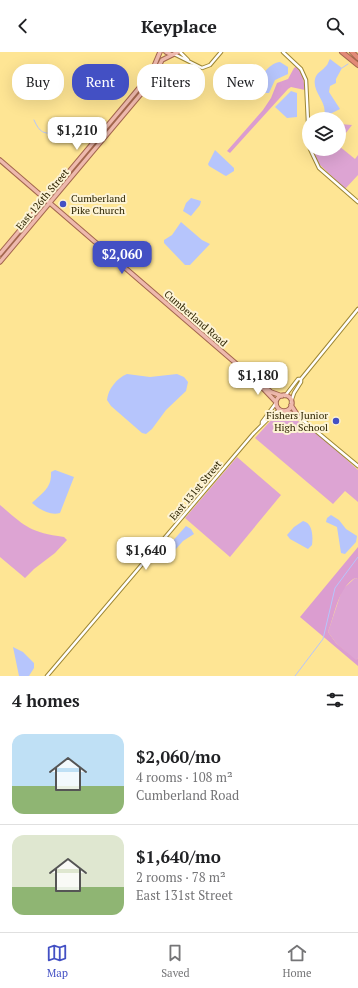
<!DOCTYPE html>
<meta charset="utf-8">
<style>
body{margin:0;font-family:"PT Serif",serif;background:#f2f2f2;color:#202124;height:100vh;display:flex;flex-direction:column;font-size:15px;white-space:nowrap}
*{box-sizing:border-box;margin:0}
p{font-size:13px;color:#757577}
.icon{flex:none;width:22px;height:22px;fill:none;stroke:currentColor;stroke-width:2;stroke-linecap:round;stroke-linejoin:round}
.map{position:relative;height:624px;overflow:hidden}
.panel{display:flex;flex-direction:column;background:#fff;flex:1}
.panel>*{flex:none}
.top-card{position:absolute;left:12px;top:12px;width:334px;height:36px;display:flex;gap:8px}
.fabs{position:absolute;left:302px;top:60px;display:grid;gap:8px}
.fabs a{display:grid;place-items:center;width:44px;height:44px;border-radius:50%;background:#fff;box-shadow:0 4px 16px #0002;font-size:20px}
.price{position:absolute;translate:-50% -34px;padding:0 9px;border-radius:8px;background:#fff;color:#222;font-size:13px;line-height:26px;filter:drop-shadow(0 1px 2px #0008)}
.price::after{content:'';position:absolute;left:50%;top:24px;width:12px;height:9px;margin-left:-6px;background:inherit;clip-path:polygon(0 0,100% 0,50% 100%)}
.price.on{background:#4350c4;color:#fff}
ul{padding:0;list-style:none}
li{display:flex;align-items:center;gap:12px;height:100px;padding:0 12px}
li+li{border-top:1px solid #e0e0e0}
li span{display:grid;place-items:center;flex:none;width:112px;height:80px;border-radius:12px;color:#555}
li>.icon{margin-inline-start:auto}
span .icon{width:48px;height:48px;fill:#fffc;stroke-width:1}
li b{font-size:17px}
h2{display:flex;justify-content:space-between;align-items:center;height:48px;padding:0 12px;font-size:17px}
.pill{padding:0 14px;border-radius:16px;background:#fff;box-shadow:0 4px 16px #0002;font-size:14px;line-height:36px}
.pill.on{background:#4350c4;color:#fff}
header{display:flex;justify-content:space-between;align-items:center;height:52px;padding:0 12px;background:#fff;font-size:18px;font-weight:600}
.menu{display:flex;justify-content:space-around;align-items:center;height:56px;border-top:1px solid #e0e0e0;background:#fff;font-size:11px;color:#757577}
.menu a{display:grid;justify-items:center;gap:2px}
.menu .on{color:#4350c4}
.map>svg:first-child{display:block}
.green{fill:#dda4d3}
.forest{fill:#db9dd0}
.water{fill:#b6c5fc}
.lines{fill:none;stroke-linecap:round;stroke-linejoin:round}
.stream{stroke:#b6c5fc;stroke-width:1}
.minor-casing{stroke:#9d8635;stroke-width:4.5}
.major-casing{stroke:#a3664e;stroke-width:5.5}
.highway-casing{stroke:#a3664e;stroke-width:6}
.minor{stroke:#fff;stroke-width:2.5}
.major{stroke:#eeb9ad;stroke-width:3.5}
.highway{stroke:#e28a77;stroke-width:4}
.poi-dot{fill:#4350c4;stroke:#fdf3d4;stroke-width:1.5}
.labels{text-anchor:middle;stroke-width:4;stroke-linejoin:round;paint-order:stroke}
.poi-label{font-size:10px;fill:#2d2402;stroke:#fdf3d4;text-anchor:start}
.street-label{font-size:10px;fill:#2d2402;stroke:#fdf3d4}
</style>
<header><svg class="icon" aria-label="back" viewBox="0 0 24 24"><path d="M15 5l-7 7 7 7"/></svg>Keyplace<svg class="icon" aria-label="search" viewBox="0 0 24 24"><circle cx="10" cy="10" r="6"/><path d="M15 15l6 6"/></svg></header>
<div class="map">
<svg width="358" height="624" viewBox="0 0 358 624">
<rect width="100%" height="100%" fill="#fee594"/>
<!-- green -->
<path class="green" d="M339 72 352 73 339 90Z
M339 94 355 107 358 103V123L345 137 319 112 312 97H339Z
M279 363C305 364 339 401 358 418V450L345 439 333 452 255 386 274 365Z
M237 405 281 443 230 505 185 466Z
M0 453C26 475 29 480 64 485L67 488 55 501 34 517 25 526 0 505Z
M355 526 358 527V606L356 609 336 591 328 580 342 538Z"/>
<!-- forest -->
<path class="forest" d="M297 14 303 25 305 38 291 35 288 37 230 101 227 99 263 58 271 46 277 31 288 27 294 16Z
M358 495V527L355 526C338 536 335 562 328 580L336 591 356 608 358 606V614L300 565Z"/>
<!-- water -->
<path class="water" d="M330 7 342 16 336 27V31L330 34 329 40 340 57 326 64 324 63C328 51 312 40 315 27 316 21 322 19 325 15 328 13 328 10 330 7Z
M280 10 288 15V22L275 28 269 41H262C254 30 268 11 280 10Z
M291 39 297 41V65L287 66 275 55Z
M215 98 234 116V119L226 124 224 123 209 114 208 112Z
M191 146 201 149 200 153 191 164 183 159 186 151Z
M181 170 202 188 210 192 190 213H185L164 191V188L172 183Z
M127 322 150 325 177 322 184 325 188 330 186 339 166 358 152 377 146 382 142 381 111 354 107 348C108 337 117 326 127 322Z
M55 418 74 425 60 461C50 464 39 457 32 451 42 441 52 436 51 420Z
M331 463 339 468 346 477 357 484 356 490 345 502 341 501 337 475 326 470 327 466Z
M303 469C313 471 313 485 312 493L308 497 290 487 287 483 294 475Z
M186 474 191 477 194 482 183 489 175 498H171L168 496 170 492Z
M13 595 23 600 34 611V616L29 624H19Z"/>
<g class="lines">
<!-- stream -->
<path class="stream" d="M342 16 348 12
M34 68C40 81 43 82 57 81
M62 80H64
M295 624 323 587 335 536 358 505"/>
<!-- minor casing -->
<g class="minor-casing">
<path id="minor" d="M180 0 188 8
M283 0 301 17 306 28 309 91
M174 2 202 16 210 13 221 0
M310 97 319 116 358 150
M285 344 298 327H301L358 257
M291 350 294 341 301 330V327
M298 364 358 414
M262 372V370L276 351
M47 624 253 382 273 362 280 358"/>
</g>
<!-- major casing -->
<g class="major-casing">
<path id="major" d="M166 0 172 3 178 0
M0 108 254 327 271 340 282 344
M0 202 144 30 152 19 160 0
M0 210 151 30 162 8 172 3
M256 329 276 350
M276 351a8 8 0 1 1 16 0a8 8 0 1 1-16 0Z
M291 353 298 364
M285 359 298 364"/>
</g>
<!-- highway casing -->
<g class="highway-casing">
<path id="highway" d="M342 0 358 13
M352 0 358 6"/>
</g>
<!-- minor -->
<use href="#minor" class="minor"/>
<!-- major -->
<use href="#major" class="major"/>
<!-- highway -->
<use href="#highway" class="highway"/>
</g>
<!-- markers -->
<g class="poi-dot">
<circle cx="63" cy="152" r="4"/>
<circle cx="336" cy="369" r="4"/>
</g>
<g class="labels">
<!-- poi labels -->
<g class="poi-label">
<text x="71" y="150">Cumberland<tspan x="71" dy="12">Pike Church</tspan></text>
<text x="328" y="367" text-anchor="end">Fishers Junior<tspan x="328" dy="12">High School</tspan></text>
</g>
<!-- street labels -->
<g class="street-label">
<text transform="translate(42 147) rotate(-50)" y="4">East 126th Street</text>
<text transform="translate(196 266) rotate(41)" y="4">Cumberland Road</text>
<text transform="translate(195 438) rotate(-50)" y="4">East 131st Street</text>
</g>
</g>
</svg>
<div class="fabs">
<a><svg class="icon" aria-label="layers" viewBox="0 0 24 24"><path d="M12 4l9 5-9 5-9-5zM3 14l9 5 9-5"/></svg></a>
</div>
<b class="price" style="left:77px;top:99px">$1,210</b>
<b class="price on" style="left:122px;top:223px">$2,060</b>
<b class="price" style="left:258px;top:344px">$1,180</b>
<b class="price" style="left:146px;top:519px">$1,640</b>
<div class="top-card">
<a class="pill">Buy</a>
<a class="pill on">Rent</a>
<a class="pill">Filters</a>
<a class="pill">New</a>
</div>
</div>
<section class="panel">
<h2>4 homes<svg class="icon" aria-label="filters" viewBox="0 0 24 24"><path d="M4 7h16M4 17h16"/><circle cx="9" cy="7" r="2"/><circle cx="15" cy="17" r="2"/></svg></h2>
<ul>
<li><span style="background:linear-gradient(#bfe0f5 65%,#8fb573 0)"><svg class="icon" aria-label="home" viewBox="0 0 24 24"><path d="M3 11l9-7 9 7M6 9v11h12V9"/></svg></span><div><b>$2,060/mo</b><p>4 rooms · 108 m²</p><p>Cumberland Road</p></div></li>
<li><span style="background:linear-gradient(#dfe7d0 65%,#8fb573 0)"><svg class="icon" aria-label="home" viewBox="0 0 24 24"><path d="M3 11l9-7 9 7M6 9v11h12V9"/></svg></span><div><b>$1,640/mo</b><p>2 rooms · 78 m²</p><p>East 131st Street</p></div></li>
</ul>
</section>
<nav class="menu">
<a class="on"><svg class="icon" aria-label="map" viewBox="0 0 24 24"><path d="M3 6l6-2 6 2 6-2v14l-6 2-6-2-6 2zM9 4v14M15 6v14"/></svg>Map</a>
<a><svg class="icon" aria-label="saved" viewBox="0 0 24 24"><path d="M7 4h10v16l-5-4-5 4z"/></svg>Saved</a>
<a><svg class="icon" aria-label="home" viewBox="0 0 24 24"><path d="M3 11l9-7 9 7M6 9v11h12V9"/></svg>Home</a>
</nav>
